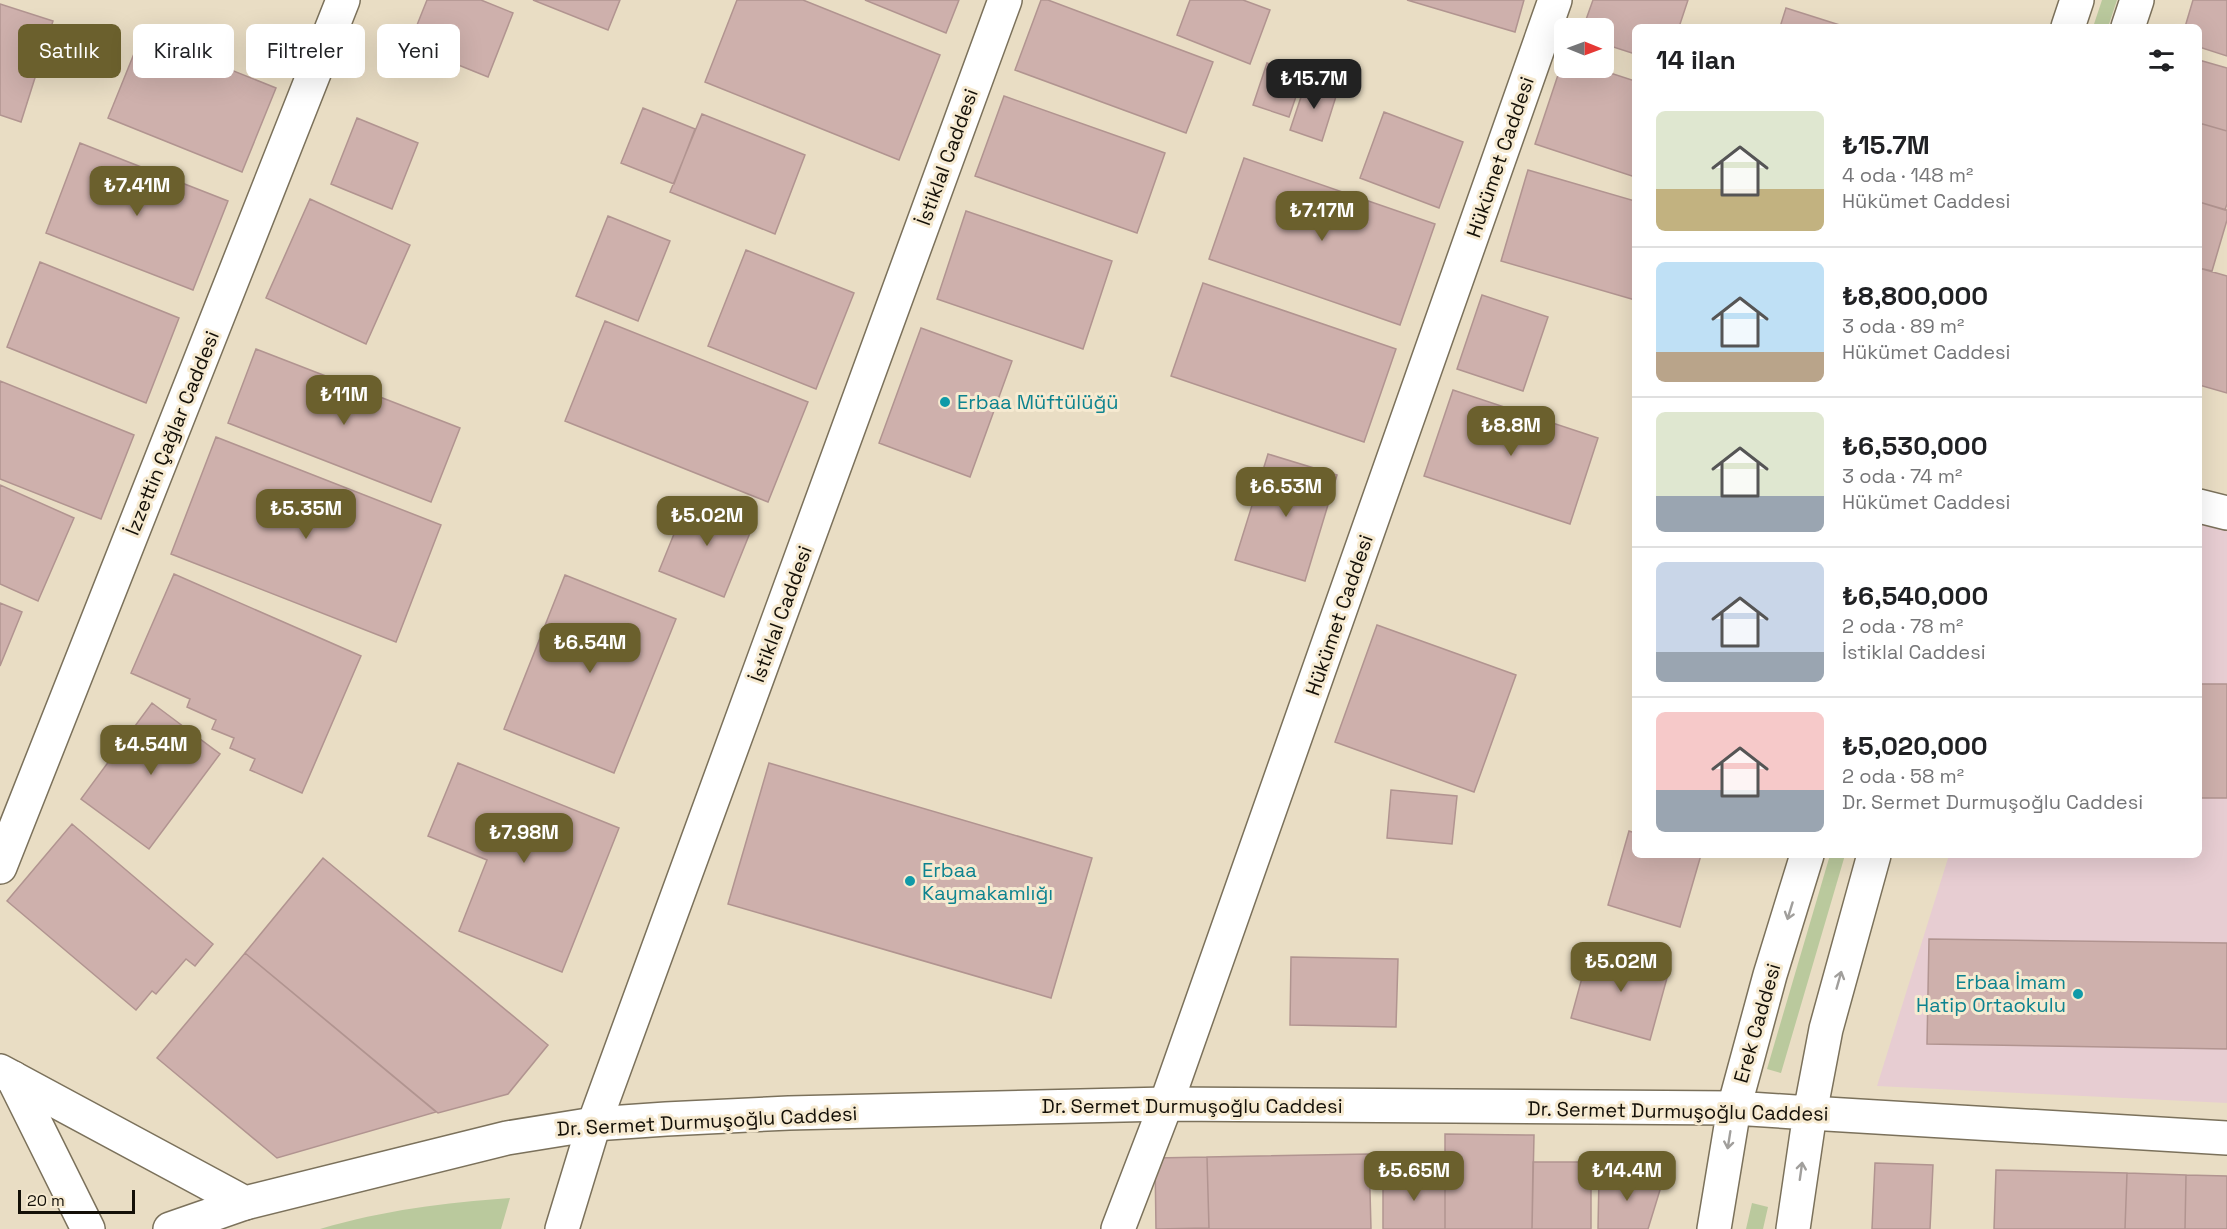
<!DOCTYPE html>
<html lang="tr">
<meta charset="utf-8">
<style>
body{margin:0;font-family:"Space Grotesk",sans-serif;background:#f6f6f6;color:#202124;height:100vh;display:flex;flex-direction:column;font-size:22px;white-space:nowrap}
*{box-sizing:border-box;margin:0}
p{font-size:20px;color:#757577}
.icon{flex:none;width:33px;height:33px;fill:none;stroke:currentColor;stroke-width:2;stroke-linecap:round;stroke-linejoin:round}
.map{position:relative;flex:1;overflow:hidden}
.sheet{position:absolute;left:1632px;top:24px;width:570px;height:834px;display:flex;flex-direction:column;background:#fff;border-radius:9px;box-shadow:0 6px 24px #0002}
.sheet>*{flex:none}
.guide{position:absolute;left:18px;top:24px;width:570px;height:54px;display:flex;gap:12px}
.needle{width:39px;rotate:91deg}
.tools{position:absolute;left:1554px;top:18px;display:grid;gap:12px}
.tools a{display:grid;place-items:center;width:60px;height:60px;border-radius:9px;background:#fff;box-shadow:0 6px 24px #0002;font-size:30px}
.scale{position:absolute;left:18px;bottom:15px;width:117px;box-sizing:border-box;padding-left:6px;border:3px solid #130f07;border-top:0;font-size:16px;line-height:21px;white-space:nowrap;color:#130f07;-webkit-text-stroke:4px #f6ead1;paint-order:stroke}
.price{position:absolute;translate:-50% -51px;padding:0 14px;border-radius:12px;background:#6b602d;color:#fff;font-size:20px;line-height:39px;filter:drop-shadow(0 2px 3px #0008)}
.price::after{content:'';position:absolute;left:50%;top:36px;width:18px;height:14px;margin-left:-9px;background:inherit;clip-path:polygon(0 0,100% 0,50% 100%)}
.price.selected{background:#222;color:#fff}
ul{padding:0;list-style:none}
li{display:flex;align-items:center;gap:18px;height:150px;padding:0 24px}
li+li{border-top:2px solid #e0e0e0}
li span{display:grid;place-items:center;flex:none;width:168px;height:120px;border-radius:9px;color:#555}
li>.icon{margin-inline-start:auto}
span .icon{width:72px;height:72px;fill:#fffc;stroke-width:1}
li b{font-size:26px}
h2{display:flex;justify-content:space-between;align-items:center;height:72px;padding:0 24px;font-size:26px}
.tag{padding:0 21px;border-radius:9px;background:#fff;box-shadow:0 6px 24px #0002;font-size:21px;line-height:54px}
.tag.selected{background:#6b602d;color:#fff}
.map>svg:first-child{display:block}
.education{fill:#e7cdd2}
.green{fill:#bac99d}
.building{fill:#ceb0ac;stroke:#b19490;stroke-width:1.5}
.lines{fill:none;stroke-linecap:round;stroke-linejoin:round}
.minor-casing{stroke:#7b715b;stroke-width:36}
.tertiary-casing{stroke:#7b715b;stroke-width:36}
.secondary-casing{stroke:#7b715b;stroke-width:36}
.minor{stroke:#fff;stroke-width:33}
.tertiary{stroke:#fff;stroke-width:33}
.secondary{stroke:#fff;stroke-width:33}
.oneway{stroke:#a19f9c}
.culture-dot{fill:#0f9aa8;stroke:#f6ead1;stroke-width:2}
.labels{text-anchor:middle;stroke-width:6;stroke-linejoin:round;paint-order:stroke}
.street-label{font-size:20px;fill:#130f07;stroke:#f6ead1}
.culture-label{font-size:20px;fill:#0d838f;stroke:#f6ead1;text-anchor:start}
</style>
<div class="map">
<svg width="2227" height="1229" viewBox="0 0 2227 1229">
<rect width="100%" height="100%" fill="#e9ddc4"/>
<!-- education -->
<path class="education" d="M2199 522 2227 530V1103L1877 1086 1949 855H2199Z"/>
<!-- green -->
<path class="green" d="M2102 0H2117L2108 27H2093Z
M1830 855H1845L1781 1073 1767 1069Z
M510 1198 501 1229H320C384 1210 444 1203 510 1198Z
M1752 1203 1768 1207 1763 1229H1746Z"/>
<!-- building -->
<path class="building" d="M427 0H481L513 13 488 77 409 45Z
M533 0H620L608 30Z
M737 0H803L940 55 899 160 705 82Z
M865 0H959L946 33Z
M1041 0H1048L1213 62 1186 133 1015 70Z
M1190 0H1243L1270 10 1250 64 1177 35Z
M1407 0H1524L1515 32Z
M1593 0H1688L1679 27H1635V54L1604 44V28H1583Z
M2193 0H2227V56L2199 47V27H2185Z
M0 4 53 21 21 122 0 115Z
M1786 8 1846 27H1780Z
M142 34 276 88 242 172 108 118Z
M1564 57V68H1595L1635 81V177L1535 144Z
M2199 60 2227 68V131L2199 123Z
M1267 63 1303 76 1289 117 1253 105Z
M1307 79 1338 90 1322 141 1290 130Z
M1004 96 1165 153 1137 233 975 176Z
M643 108 695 129 674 184 621 163Z
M1384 112 1463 142 1439 208 1360 178Z
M702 114 805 155 775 234 670 192Z
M357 118 418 143 392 209 331 184Z
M2199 123 2227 131V204L2225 210 2199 202Z
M80 143 228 201 193 290 46 233Z
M1244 158 1435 224 1400 325 1209 259Z
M1528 170 1635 201V300L1501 261Z
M310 199 410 245 366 344 266 298Z
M2199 202 2227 210V220L2212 271 2199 268Z
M966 211 1112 261 1083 349 937 299Z
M608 216 670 241 638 321 576 296Z
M746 250 854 293 816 389 708 346Z
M40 262 179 318 146 403 7 347Z
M2199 268 2227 276V393L2199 385Z
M1203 283 1396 349 1364 442 1171 376Z
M1482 295 1548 317 1523 391 1457 369Z
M605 321 808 402 768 502 565 421Z
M921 328 1012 361 970 477 879 443Z
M256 349 460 428 431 502 228 423Z
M0 381 134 435 101 519 0 479Z
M1453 390 1598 438 1570 524 1424 476Z
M216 437 441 525 396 642 171 554Z
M1268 454 1337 475 1305 581 1235 560Z
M0 485 74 518 38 601 0 584Z
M689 497 754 523 724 597 659 571Z
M174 574 361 656 302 793 250 770 255 759 230 748 234 738 212 729 216 720 187 707 190 699 131 673Z
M565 575 676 619 614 773 504 729Z
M0 603 22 612 0 666Z
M1377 625 1516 675 1474 792 1335 742Z
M2199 684H2227V798H2199Z
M152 703 220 754 149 849 81 799Z
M458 763 619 828 562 972 459 931 487 860 428 836Z
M769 763 1092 858 1051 998 728 904Z
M1391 790 1457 796 1452 844 1387 838Z
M72 824 213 944 195 966 186 959 156 994 152 991 136 1010 7 901Z
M1629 831 1635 833V855H1701L1680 927 1608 905Z
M323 858 548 1045 508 1094 438 1113 245 953Z
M1929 939 2227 943V1049L1927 1044Z
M1591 945 1670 967 1650 1040 1571 1018Z
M245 953 436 1112 277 1158 157 1058Z
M1291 957 1398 959 1396 1027 1290 1025Z
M1445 1134 1534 1135 1532 1229H1445Z
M1369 1154 1371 1229H1209L1207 1157Z
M1207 1157 1209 1228 1156 1229 1155 1158Z
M1533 1162H1591V1229H1532Z
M1875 1163 1933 1165 1930 1229H1872Z
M1996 1170 2127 1173 2125 1229H1994Z
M2127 1173 2186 1175 2185 1229H2125Z
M1383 1174H1445V1229H1383Z
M2186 1175 2227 1176V1229H2185Z
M1599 1176 1664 1177 1648 1229H1598Z"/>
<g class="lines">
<!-- minor casing -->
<g class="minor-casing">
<path id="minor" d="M2199 506 2227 513
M13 1078 88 1229"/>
</g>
<!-- tertiary casing -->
<g class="tertiary-casing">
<path id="tertiary" d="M0 867 343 0
M1810 1113 2227 1138
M170 1229 245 1203
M562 1229 594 1124 1005 0
M1118 1229 1166 1104 1555 0"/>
</g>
<!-- secondary casing -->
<g class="secondary-casing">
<path id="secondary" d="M2068 27 2077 0
M2128 27 2137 0
M0 1071 245 1203 507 1138 594 1124 666 1119 789 1113 1166 1104 1734 1108 1810 1113
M1714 1229 1734 1108 1770 975 1807 855
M1793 1229 1810 1113 1826 1029 1874 855"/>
</g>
<!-- minor -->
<use href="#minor" class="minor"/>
<!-- tertiary -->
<use href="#tertiary" class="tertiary"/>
<!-- secondary -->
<use href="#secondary" class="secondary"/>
</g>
<!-- one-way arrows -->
<defs><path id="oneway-shaft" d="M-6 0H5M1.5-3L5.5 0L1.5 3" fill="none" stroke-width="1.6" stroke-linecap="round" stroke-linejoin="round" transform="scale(1.5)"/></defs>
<g class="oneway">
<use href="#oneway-shaft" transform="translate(1790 911) rotate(107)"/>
<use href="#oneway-shaft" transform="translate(1839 980) rotate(-74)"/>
<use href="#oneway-shaft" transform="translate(1729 1140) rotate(99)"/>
<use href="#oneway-shaft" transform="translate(1801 1171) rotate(-82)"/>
</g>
<!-- markers -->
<g class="culture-dot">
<circle cx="945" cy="402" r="6"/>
<circle cx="910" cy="881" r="6"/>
<circle cx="2078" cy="994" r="6"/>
</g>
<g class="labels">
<!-- street labels -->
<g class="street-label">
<text transform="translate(947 157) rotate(-70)" y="7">İstiklal Caddesi</text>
<text transform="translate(1500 157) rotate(-71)" y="7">Hükümet Caddesi</text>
<text transform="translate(172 433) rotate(-68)" y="7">İzzettin Çağlar Caddesi</text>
<text transform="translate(781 614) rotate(-70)" y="7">İstiklal Caddesi</text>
<text transform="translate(1339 615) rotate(-71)" y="7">Hükümet Caddesi</text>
<text transform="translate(1757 1023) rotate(-74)" y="7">Erek Caddesi</text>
<text x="1192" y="1113">Dr. Sermet Durmuşoğlu Caddesi</text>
<text transform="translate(1678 1111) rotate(1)" y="7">Dr. Sermet Durmuşoğlu Caddesi</text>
<text transform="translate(707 1121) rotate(-3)" y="7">Dr. Sermet Durmuşoğlu Caddesi</text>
</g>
<!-- culture labels -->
<g class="culture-label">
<text x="957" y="409">Erbaa Müftülüğü</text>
<text x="922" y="877">Erbaa<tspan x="922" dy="23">Kaymakamlığı</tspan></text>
<text x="2066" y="989" text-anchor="end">Erbaa İmam<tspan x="2066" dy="23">Hatip Ortaokulu</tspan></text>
</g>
</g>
</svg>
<div class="tools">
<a><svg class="needle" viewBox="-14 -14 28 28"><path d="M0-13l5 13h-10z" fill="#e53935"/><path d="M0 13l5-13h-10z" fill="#757577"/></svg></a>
</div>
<div class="scale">20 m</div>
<b class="price selected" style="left:1314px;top:110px">₺15.7M</b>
<b class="price" style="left:137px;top:217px">₺7.41M</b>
<b class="price" style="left:1322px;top:242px">₺7.17M</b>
<b class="price" style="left:344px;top:426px">₺11M</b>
<b class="price" style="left:1511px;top:457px">₺8.8M</b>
<b class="price" style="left:1286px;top:518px">₺6.53M</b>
<b class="price" style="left:306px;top:540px">₺5.35M</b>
<b class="price" style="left:707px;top:547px">₺5.02M</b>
<b class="price" style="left:590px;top:674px">₺6.54M</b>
<b class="price" style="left:151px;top:776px">₺4.54M</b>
<b class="price" style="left:524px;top:864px">₺7.98M</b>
<b class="price" style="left:1621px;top:993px">₺5.02M</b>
<b class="price" style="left:1414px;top:1202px">₺5.65M</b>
<b class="price" style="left:1627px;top:1202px">₺14.4M</b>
<div class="guide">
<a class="tag selected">Satılık</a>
<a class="tag">Kiralık</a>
<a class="tag">Filtreler</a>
<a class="tag">Yeni</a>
</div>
<section class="sheet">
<h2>14 ilan<svg class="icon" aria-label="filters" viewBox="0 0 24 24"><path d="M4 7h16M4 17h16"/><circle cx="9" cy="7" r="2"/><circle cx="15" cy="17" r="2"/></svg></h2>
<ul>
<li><span style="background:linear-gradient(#dfe7d0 65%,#c2b280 0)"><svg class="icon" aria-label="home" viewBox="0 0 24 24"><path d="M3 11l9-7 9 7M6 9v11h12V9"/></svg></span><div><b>₺15.7M</b><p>4 oda · 148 m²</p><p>Hükümet Caddesi</p></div></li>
<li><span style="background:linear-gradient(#bfe0f5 75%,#b9a48a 0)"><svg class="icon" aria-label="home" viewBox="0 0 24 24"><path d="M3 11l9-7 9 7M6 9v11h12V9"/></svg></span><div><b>₺8,800,000</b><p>3 oda · 89 m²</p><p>Hükümet Caddesi</p></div></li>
<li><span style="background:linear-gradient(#dfe7d0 70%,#9aa5b1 0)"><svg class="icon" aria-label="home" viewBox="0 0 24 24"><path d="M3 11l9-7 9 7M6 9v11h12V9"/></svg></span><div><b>₺6,530,000</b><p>3 oda · 74 m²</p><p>Hükümet Caddesi</p></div></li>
<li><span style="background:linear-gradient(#c9d6e8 75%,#9aa5b1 0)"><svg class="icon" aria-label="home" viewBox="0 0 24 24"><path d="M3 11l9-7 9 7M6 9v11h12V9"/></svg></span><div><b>₺6,540,000</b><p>2 oda · 78 m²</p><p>İstiklal Caddesi</p></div></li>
<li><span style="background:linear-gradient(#f6c9c9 65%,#9aa5b1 0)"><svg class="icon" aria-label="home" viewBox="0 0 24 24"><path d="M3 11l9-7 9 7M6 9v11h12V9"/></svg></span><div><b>₺5,020,000</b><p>2 oda · 58 m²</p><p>Dr. Sermet Durmuşoğlu Caddesi</p></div></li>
</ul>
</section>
</div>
